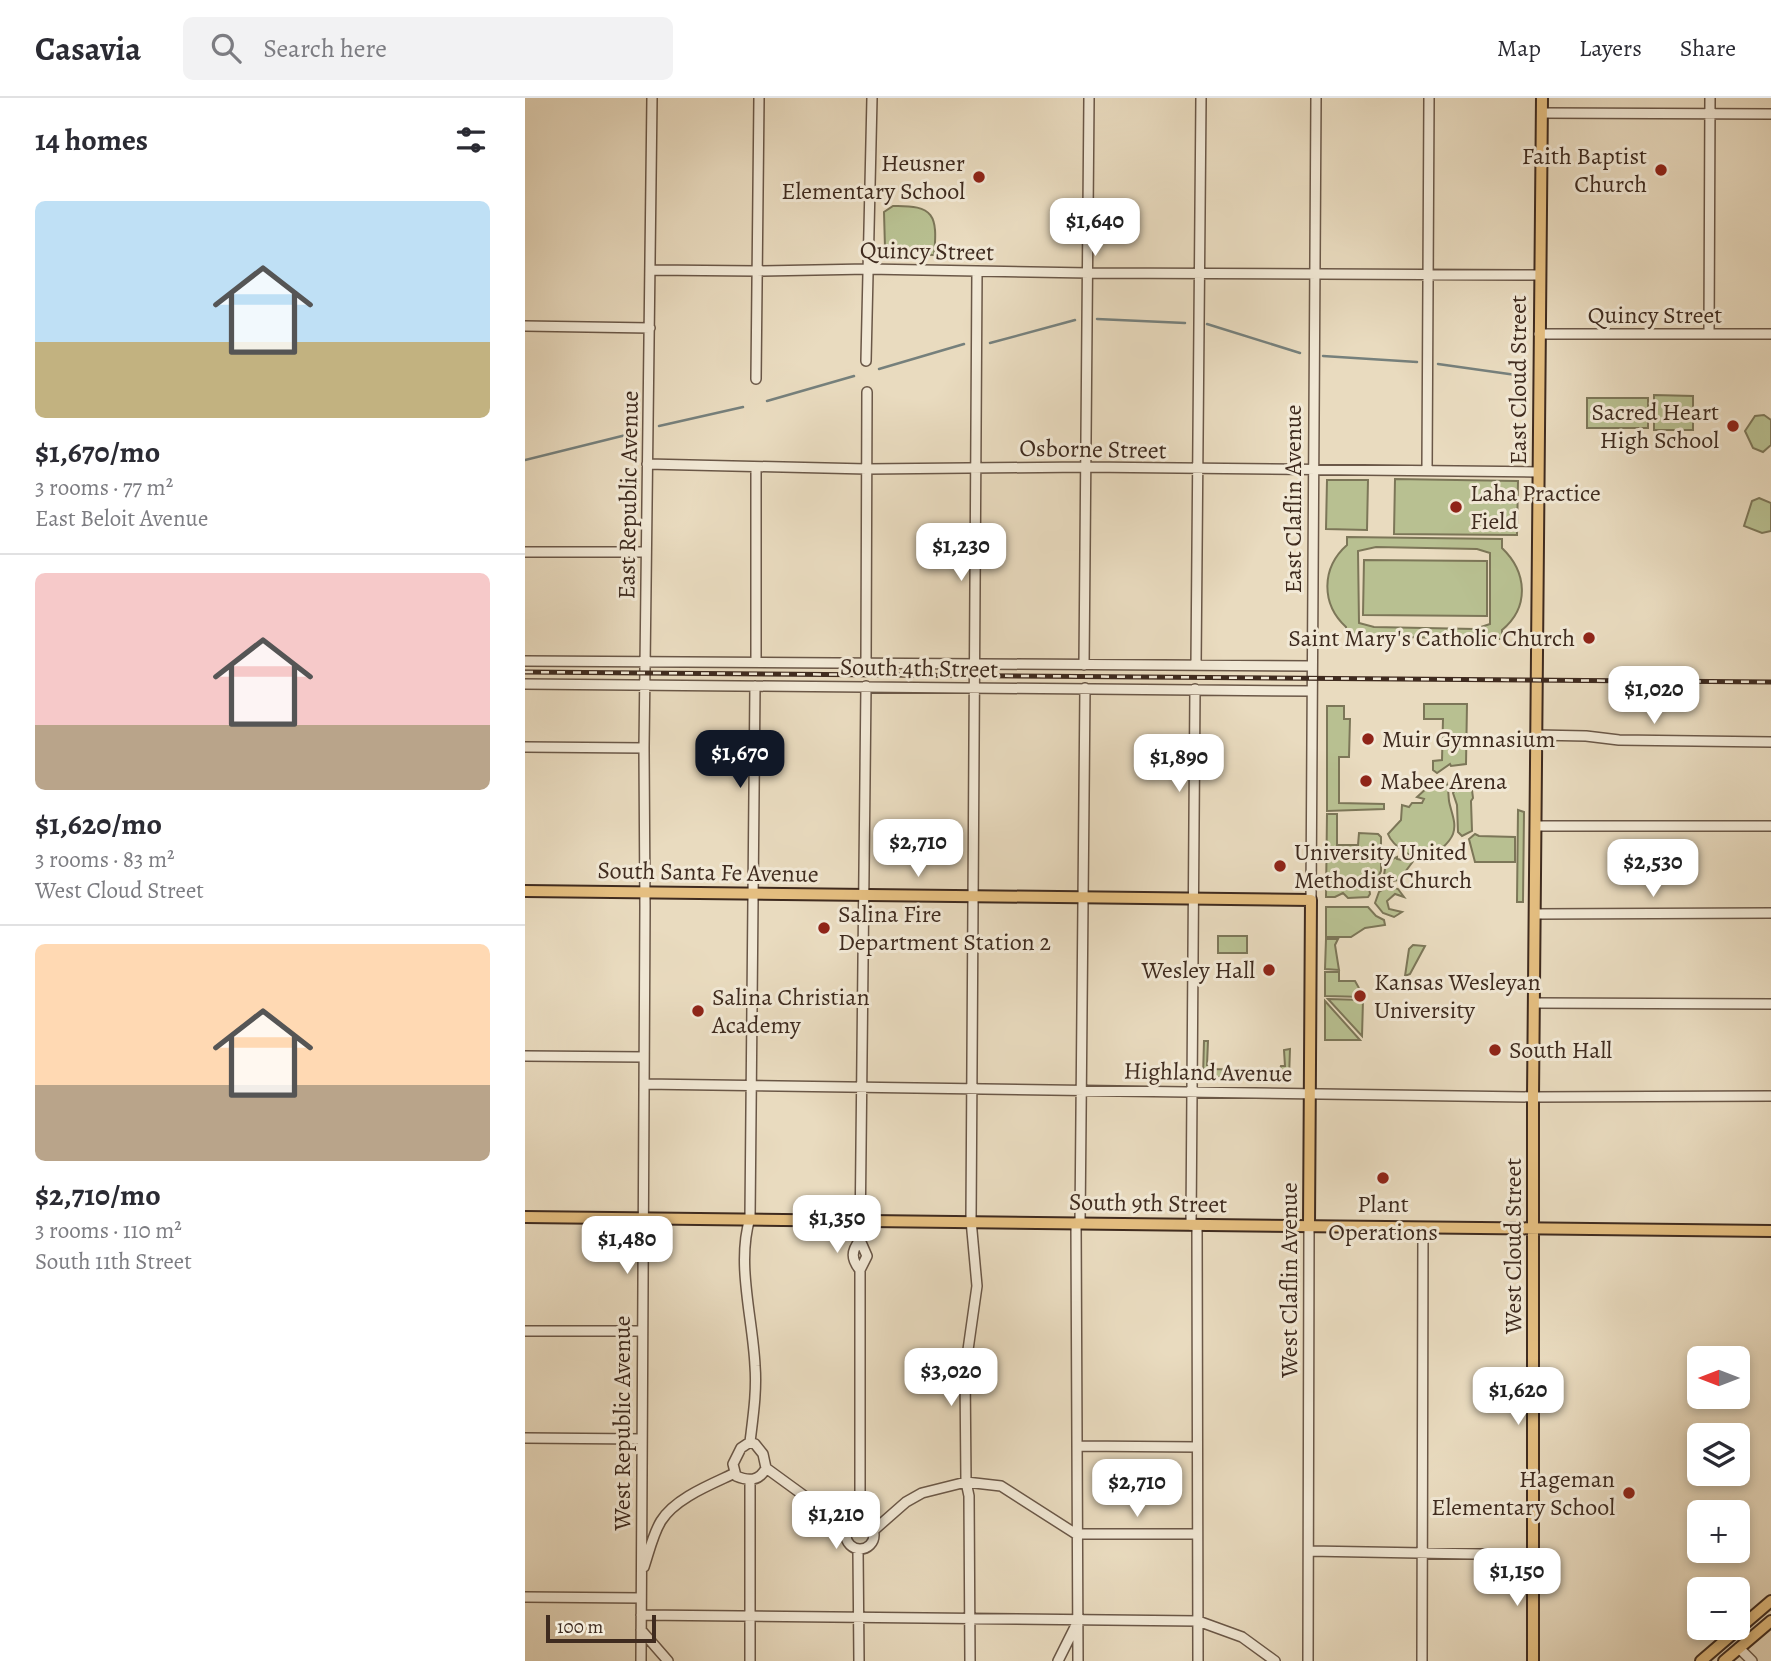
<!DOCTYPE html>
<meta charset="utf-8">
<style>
body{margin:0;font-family:Alegreya,serif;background:#f2f2f3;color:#2b2b33;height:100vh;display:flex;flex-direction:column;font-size:26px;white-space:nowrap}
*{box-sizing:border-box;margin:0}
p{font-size:23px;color:#7c7c81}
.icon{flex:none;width:38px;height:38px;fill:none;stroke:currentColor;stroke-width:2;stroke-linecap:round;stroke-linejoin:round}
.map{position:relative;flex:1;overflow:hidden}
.panel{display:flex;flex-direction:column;background:#fff;width:525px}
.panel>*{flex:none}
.needle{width:46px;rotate:270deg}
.tools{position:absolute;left:1162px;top:1248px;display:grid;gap:14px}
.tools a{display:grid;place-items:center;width:63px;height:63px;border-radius:10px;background:#fff;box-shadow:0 4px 10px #0003;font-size:35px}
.scale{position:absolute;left:21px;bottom:18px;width:110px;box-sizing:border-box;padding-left:7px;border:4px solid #3f2b1f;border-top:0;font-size:19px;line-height:24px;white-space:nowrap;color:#3f2b1f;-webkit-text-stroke:5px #f1e8d5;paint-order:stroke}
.price{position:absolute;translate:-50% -60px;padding:0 16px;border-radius:14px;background:#fff;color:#222;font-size:23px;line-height:46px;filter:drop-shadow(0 2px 4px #0008)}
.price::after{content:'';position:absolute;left:50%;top:42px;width:21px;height:16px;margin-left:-10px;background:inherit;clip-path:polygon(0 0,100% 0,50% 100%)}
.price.current{background:#111827;color:#fff}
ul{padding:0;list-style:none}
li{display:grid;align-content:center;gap:14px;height:371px;padding:0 35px}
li+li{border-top:2px solid #e1e1e2}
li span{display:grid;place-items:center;height:217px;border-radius:10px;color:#555}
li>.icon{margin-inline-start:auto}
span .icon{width:126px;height:126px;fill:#fffc;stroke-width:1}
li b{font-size:30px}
h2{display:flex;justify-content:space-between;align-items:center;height:84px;padding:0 35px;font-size:30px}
header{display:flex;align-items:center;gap:42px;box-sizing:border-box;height:98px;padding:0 35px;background:#fff;border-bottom:2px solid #e1e1e2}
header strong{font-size:33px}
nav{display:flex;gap:38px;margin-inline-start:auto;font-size:24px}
.search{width:490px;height:63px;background:#f2f2f3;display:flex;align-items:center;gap:18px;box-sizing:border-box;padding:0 24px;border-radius:10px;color:#7c7c81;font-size:26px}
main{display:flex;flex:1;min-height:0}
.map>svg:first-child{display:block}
.green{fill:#b8c091;stroke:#7c7658;stroke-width:2;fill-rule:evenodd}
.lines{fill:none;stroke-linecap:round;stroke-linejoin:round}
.stream{stroke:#76807c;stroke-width:2.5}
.minor-casing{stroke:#6a5747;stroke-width:12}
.major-casing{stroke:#3f2b1f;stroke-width:14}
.minor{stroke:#f1e8d5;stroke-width:9}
.major{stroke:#e4be80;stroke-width:10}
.rail-casing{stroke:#3f2b1f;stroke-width:5}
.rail{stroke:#f1e8d5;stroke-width:2.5;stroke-dasharray:8;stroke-linecap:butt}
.poi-dot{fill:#8f2418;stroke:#f1e8d5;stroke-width:2.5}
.labels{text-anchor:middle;stroke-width:6;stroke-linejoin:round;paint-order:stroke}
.poi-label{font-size:24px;fill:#3f2b1f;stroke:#f1e8d5;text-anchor:start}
.street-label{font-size:24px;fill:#3f2b1f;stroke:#f1e8d5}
</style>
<header>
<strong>Casavia</strong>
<div class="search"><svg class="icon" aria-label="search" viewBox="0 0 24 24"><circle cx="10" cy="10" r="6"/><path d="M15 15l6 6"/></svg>Search here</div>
<nav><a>Map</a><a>Layers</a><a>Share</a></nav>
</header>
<main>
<section class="panel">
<h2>14 homes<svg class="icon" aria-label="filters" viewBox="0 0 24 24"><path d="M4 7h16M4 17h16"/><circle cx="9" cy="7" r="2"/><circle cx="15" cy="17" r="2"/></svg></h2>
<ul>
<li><span style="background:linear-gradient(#bfe0f5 65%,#c2b280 0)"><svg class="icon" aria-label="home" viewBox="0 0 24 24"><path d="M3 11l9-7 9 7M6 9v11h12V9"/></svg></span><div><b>$1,670/mo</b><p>3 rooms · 77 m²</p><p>East Beloit Avenue</p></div></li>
<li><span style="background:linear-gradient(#f6c9c9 70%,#b9a48a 0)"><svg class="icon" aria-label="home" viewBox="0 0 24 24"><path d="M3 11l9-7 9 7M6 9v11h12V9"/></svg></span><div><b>$1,620/mo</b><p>3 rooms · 83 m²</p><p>West Cloud Street</p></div></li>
<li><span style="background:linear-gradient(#ffd9b3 65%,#b9a48a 0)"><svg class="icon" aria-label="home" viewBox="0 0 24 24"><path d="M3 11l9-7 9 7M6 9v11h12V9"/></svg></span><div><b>$2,710/mo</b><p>3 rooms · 110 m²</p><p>South 11th Street</p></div></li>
</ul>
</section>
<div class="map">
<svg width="1246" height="1563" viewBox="0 0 1246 1563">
<rect width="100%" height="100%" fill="#e9dbbf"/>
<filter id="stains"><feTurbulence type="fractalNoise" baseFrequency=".00286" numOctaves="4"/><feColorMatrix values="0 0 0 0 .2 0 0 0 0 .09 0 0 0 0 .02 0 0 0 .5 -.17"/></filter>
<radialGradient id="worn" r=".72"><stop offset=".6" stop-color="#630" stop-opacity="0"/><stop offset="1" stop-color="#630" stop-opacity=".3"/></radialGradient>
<!-- green -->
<path class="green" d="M368 108C409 107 413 117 409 157L366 156 360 150 359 114Z
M1129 297 1168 298V332H1129Z
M1062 300H1123V330H1062Z
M1239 317 1246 322V347L1238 354 1228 350 1220 333 1230 318Z
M870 381 993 383 992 437 869 436Z
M802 382H843L842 432 801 431Z
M1234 400 1246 405V433L1237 435 1219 428 1227 403Z
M822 439 977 441V450C1002 474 1005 509 977 532V541L821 538V529C796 506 796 470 822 447ZM851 449 952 451 965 455V526L950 531 849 529 834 525 833 453Z
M839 462 962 463V518L838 517Z
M899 606H942L941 666 926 668 925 666 912 675 908 672V663L917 662 918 621H899Z
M802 608H819V621H825L824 659H814V705L859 706V711L802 713Z
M914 679 920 681C924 688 923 695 924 703 926 714 932 725 928 736 925 744 912 756 904 760 891 765 867 747 863 736L876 722 877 707 884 709 887 705H897L899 701 892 699Z
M940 687 947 692 948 700 946 703 947 733 937 738 933 734 932 707 928 695 933 688Z
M993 712 999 714 998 804H992Z
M802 716H812V747H833L834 735 853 736 856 739V773L852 782 844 789 845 796 843 799 823 800 818 795 810 799H801Z
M950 736 954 738 990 739V764H950L944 741Z
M872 759V761L877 762 878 760 889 762 874 782 858 784 861 764Z
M864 788 873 791 879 799 870 796 862 803 864 811 877 814 869 819 858 815 850 805 854 794Z
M801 809H843L851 818 859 822 860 827 840 830 826 839H801Z
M693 838H722V855H693Z
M801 841H813L810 847 814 872 800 871Z
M888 847 900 848 885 876 880 878 884 851Z
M800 874H814V883H830L839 899 800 898Z
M803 901 838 902 837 938Z
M800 903 835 942H800Z
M679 943H683L682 967H685V971L726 972V980L678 979Z
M765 951 764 980 728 979V971H755L756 968H760L759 952Z"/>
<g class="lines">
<!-- stream -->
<path class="stream" d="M572 221 660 225
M682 226 775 255
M465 245 550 222
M798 258 892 264
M913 266 991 277
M354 271 439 246
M242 303 329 278
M134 328 218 309
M0 362 105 336"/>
<!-- minor casing -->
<g class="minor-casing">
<path id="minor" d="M1017 15 1246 16
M126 172 232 173 343 171 564 175 1014 177
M0 228 125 230
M1014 236H1246
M1184 236 1185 0
M341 263 347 0
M231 281 234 0
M122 366 342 371 561 369 1013 374
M902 372 904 0
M0 454H120
M0 563 787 568
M231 564V369
M341 565 342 294
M559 567 564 0
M671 567 676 0
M0 586 787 593
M1012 637 1061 638 1094 642 1246 644
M0 649 119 650
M1011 728H1246
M786 802 791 0
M1010 816 1246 815
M1009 905 1246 906
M0 958 119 959
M119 986 1008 999 1246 998
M551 1125 553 1563
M555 1125 560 590
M666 1127 670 591
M672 1128 673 1563
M335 1172C326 1161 326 1153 335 1142
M0 1233H117
M0 1340 116 1341
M225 1344C228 1319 232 1293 230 1268 228 1221 211 1166 225 1120L230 588
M225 1344 230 1346 238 1356 241 1370C234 1384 223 1383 211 1378L208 1366 216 1350Z
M552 1348 672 1349
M241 1370 322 1429
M335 1422V1172L342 1158 335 1142 341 588
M321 1437a14 14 0 1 1 28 0a14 14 0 1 1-28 0Z
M348 1433 381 1404 397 1395 441 1384 476 1388 551 1436H672
M333 1453 334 1563
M784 1453 1008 1457
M119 1469C124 1454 128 1436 136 1423 150 1400 187 1386 210 1375
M0 1499 116 1500
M116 1517 673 1523 717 1539 750 1563
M116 1532 143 1563
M1214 1550 1227 1563
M116 1563 120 808 119 650 127 0
M225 1563V1382
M445 1563 444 1398 441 1384 440 1273 452 1188 446 1122 452 173
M533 1563 551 1527
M783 1563 784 1128
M897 1563 898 1130"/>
</g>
<!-- major casing -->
<g class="major-casing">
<path id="major" d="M0 793 786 802 784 1128
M0 1119C415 1122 831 1131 1246 1133
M1008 1563V999L1017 0
M1176 1563 1246 1503
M1199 1563 1246 1523"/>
</g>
<!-- minor -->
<use href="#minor" class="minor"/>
<!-- major -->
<use href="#major" class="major"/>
<!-- rail casing -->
<g class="rail-casing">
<path id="rail" d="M0 574 1246 584"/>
</g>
<!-- rail -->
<use href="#rail" class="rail"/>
</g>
<!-- markers -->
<g class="poi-dot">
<circle cx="1136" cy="72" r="7"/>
<circle cx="454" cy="79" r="7"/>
<circle cx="1208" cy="328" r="7"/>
<circle cx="931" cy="409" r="7"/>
<circle cx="1064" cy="540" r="7"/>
<circle cx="843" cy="641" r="7"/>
<circle cx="841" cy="683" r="7"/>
<circle cx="755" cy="768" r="7"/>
<circle cx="299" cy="830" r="7"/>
<circle cx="744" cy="872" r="7"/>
<circle cx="835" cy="898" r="7"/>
<circle cx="173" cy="913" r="7"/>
<circle cx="970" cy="952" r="7"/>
<circle cx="858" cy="1080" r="7"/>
<circle cx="1104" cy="1395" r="7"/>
</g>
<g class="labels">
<!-- poi labels -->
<g class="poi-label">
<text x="1122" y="66" text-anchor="end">Faith Baptist<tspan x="1122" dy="28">Church</tspan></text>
<text x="440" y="73" text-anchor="end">Heusner<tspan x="440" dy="28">Elementary School</tspan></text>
<text x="1194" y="322" text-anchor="end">Sacred Heart<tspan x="1194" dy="28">High School</tspan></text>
<text x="945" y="403">Laha Practice<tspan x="945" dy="28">Field</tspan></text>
<text x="1050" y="548" text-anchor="end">Saint Mary's Catholic Church</text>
<text x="857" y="649">Muir Gymnasium</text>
<text x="855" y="691">Mabee Arena</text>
<text x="769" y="762">University United<tspan x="769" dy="28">Methodist Church</tspan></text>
<text x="313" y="824">Salina Fire<tspan x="313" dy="28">Department Station 2</tspan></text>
<text x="730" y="880" text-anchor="end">Wesley Hall</text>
<text x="849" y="892">Kansas Wesleyan<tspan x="849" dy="28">University</tspan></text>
<text x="187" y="907">Salina Christian<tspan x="187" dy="28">Academy</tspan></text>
<text x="984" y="960">South Hall</text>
<text x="858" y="1114" text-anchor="middle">Plant<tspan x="858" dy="28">Operations</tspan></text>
<text x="1090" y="1389" text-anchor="end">Hageman<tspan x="1090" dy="28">Elementary School</tspan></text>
</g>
<!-- street labels -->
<g class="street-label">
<text transform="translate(402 153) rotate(1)" y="8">Quincy Street</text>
<text x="1130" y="225">Quincy Street</text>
<text transform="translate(993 282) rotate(-90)" y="8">East Cloud Street</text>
<text transform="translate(568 351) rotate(1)" y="8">Osborne Street</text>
<text transform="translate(103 397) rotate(-89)" y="8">East Republic Avenue</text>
<text transform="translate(768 401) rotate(-90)" y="8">East Claflin Avenue</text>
<text transform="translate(394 570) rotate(1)" y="8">South 4th Street</text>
<text transform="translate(183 774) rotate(1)" y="8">South Santa Fe Avenue</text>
<text transform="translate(683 974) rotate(1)" y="8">Highland Avenue</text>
<text transform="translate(623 1105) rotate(1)" y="8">South 9th Street</text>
<text transform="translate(988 1148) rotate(-90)" y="8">West Cloud Street</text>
<text transform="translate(764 1182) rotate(-90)" y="8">West Claflin Avenue</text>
<text transform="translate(97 1325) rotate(-90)" y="8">West Republic Avenue</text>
</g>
</g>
<rect width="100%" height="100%" filter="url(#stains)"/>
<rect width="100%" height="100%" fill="url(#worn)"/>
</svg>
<div class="tools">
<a><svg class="needle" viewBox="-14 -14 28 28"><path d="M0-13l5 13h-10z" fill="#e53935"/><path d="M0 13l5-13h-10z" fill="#7c7c81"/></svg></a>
<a><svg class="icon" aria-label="layers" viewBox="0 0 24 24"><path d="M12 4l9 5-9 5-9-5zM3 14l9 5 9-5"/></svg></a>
<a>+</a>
<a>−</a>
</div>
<div class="scale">100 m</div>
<b class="price" style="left:570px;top:160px">$1,640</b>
<b class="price" style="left:436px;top:485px">$1,230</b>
<b class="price" style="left:1129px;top:628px">$1,020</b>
<b class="price current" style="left:215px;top:692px">$1,670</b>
<b class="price" style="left:654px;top:696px">$1,890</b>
<b class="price" style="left:393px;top:781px">$2,710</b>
<b class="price" style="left:1128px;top:801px">$2,530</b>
<b class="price" style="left:312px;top:1157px">$1,350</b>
<b class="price" style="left:102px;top:1178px">$1,480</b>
<b class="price" style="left:426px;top:1310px">$3,020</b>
<b class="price" style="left:993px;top:1329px">$1,620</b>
<b class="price" style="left:612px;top:1421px">$2,710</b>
<b class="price" style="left:311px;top:1453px">$1,210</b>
<b class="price" style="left:992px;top:1510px">$1,150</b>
</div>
</main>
